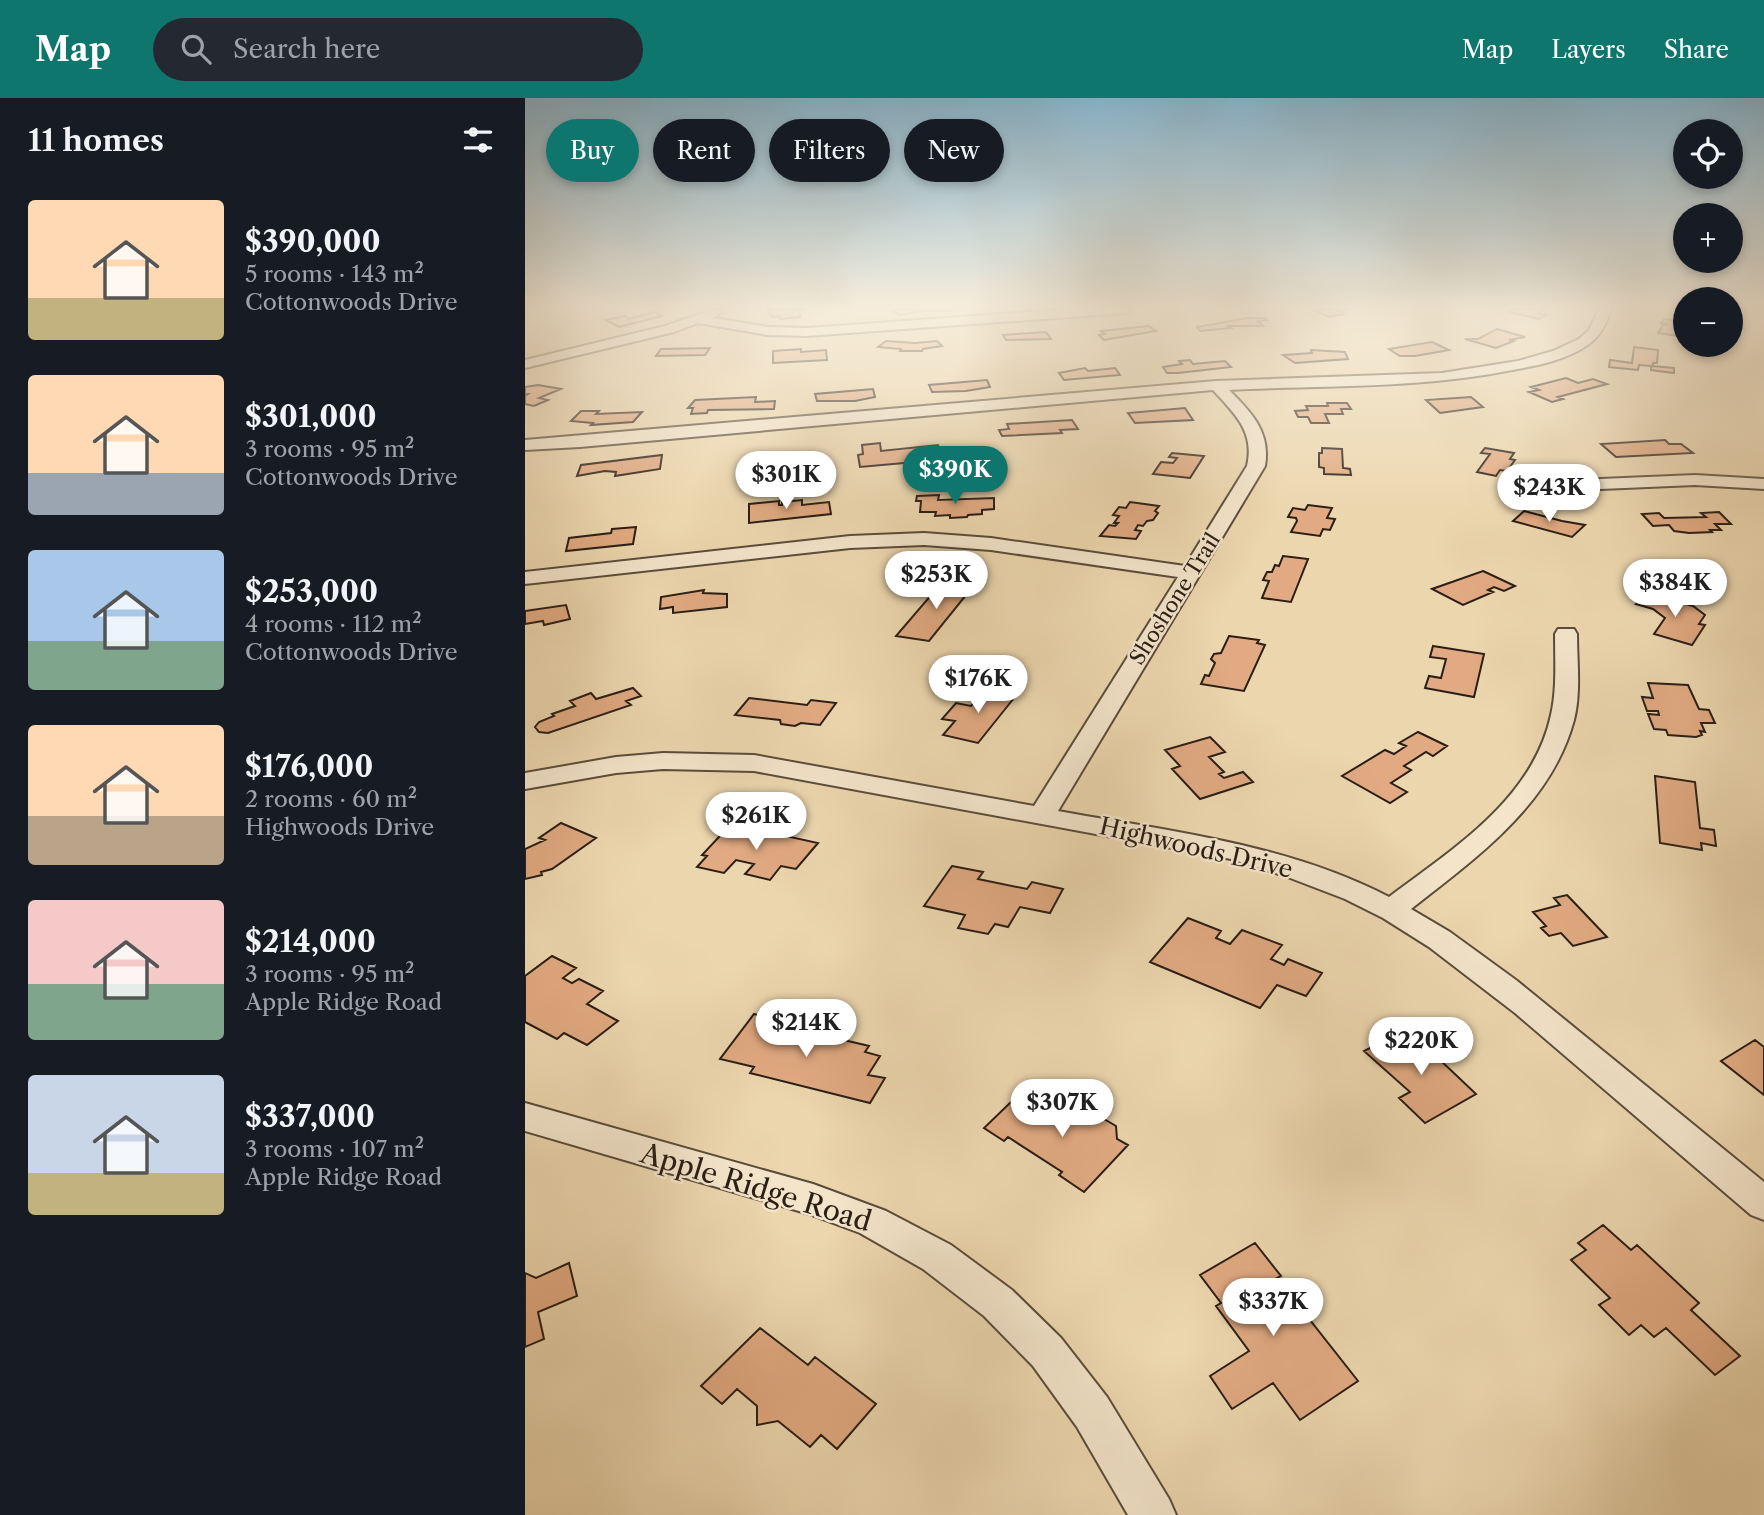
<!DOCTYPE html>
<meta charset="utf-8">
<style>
body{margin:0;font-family:"Libre Caslon Text",serif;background:#242831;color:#f1f3f6;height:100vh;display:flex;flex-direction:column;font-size:26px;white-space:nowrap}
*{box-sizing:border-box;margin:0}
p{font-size:23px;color:#9ea1a6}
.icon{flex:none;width:38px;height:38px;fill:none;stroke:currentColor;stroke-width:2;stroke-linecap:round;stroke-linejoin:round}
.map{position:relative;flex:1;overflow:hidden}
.panel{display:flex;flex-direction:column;background:#171b24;width:525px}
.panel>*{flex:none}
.banner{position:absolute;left:21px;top:21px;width:665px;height:63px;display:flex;gap:14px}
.fabs{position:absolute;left:1148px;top:21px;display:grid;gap:14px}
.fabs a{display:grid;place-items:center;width:70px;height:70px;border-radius:50%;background:#171b24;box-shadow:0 4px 10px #0003;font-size:35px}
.price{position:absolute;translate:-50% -60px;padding:0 16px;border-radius:24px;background:#fff;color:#222;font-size:23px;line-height:46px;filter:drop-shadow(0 2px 4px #0008)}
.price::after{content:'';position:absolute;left:50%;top:42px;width:21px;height:16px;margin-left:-10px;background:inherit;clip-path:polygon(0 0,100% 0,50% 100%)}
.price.on{background:#0f766e;color:#fff}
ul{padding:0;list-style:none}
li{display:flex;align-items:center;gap:21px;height:175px;padding:0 28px}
li span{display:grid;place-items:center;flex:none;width:196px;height:140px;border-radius:7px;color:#555}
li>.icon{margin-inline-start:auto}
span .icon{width:84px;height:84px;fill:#fffc;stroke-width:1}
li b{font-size:30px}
h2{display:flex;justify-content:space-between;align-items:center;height:84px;padding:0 28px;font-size:30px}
.tag{padding:0 24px;border-radius:32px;background:#171b24;box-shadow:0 4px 10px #0003;font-size:24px;line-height:63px}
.tag.on{background:#0f766e;color:#fff}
header{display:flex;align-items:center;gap:42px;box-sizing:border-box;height:98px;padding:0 35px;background:#0f766e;color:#fff}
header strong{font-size:33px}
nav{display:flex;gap:38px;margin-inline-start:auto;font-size:24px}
.search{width:490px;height:63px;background:#242831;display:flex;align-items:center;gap:18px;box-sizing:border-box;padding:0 24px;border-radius:38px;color:#9ea1a6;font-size:26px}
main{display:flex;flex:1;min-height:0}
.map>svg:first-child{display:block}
.building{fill:#e1aa82;stroke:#2a1e15;stroke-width:2}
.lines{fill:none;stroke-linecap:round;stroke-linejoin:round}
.minor-casing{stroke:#5a4c3b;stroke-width:4}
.minor{fill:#f3e4ca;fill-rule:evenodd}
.labels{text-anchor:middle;stroke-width:5;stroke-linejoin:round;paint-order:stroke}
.far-street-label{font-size:21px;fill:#2a1e15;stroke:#f3e4ca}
.street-label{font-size:24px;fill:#2a1e15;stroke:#f3e4ca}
.near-street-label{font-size:28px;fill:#2a1e15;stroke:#f3e4ca}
</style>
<header>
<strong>Map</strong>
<div class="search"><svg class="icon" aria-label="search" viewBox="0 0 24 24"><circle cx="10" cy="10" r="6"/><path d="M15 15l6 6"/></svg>Search here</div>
<nav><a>Map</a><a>Layers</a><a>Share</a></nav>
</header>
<main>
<section class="panel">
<h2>11 homes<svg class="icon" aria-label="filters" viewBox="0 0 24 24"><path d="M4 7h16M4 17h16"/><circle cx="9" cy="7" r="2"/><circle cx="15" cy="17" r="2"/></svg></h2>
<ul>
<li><span style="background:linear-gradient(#ffd9b3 70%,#c2b280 0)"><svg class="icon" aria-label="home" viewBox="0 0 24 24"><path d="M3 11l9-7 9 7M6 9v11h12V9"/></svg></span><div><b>$390,000</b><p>5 rooms · 143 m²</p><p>Cottonwoods Drive</p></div></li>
<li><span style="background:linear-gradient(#ffd9b3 70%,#9aa5b1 0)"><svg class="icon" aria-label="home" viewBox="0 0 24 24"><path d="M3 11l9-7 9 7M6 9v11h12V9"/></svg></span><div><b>$301,000</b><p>3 rooms · 95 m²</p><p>Cottonwoods Drive</p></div></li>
<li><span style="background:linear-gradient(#a9c7e8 65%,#7fa58c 0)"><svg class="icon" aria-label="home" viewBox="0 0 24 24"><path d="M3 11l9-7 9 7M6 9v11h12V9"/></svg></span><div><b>$253,000</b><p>4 rooms · 112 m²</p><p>Cottonwoods Drive</p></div></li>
<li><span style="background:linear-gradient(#ffd9b3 65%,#b9a48a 0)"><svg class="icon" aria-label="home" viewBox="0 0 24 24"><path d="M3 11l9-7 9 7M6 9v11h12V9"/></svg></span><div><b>$176,000</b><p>2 rooms · 60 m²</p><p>Highwoods Drive</p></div></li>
<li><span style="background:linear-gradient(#f6c9c9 60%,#7fa58c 0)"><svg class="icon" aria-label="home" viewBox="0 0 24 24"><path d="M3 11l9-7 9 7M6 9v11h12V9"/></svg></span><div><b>$214,000</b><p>3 rooms · 95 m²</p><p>Apple Ridge Road</p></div></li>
<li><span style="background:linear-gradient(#c9d6e8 70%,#c2b280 0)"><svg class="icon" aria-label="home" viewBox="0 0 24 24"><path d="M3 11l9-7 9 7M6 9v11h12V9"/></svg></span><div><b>$337,000</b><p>3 rooms · 107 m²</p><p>Apple Ridge Road</p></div></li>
</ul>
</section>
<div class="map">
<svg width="1239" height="1417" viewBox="0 0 1239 1417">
<rect width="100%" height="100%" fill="#ecd6ae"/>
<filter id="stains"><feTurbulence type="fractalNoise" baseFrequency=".00286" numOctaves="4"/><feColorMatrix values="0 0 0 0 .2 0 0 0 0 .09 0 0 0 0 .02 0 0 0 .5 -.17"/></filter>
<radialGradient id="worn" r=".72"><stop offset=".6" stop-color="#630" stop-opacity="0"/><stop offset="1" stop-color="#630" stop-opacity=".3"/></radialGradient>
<!-- building -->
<path class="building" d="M242 211H278L279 212H274L275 219 256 221 254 218 247 219Z
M373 211H425V213H399L375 217 366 212Z
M795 211H794H824L813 213 819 216 803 219 789 212Z
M990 211H1019L1013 215 1021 217 1014 221 985 214Z
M129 214 137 218 94 229 81 222 100 218 104 221Z
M723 220H740L742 222 733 223 738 228H703L706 230 675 233 672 229Z
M1139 221 1158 224 1160 239 1133 235 1138 227 1143 226 1136 225Z
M624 228 631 233 579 242 574 237 580 236 576 233Z
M972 231 1000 239 984 242 989 243 971 250 940 241H953Z
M521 234 526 241 481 242 478 237Z
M361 243 390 245 412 243 417 248 398 251 397 253H375L376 251 353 249Z
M907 244 924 252 890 258H875L864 251Z
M1109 249 1133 252 1132 265H1128V268L1149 270V275L1126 272V268L1114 267 1113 272 1084 269 1085 262 1107 265Z
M185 250 180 257 131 258 136 251Z
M276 251V254L301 252 302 262 248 265V253Z
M786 252 820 254 823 261 770 265 758 257 787 255Z
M665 262 668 266 700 263 706 269 653 275H642L638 269 657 266 654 263Z
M560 270 563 273 590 270 595 277 539 282 534 275Z
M1041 280 1053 285 1068 281 1082 286 1033 299 1038 301 1027 304 1004 294 1014 292 1006 289Z
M462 282 465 289 441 293 407 294 404 287Z
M13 287 36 291 14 300 23 302 9 308 0 306V298L3 296H0V289Z
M348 291 350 299 330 303H292L290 296Z
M231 299 230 304 250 303 249 311 183 312 182 315 166 316 168 310H163L170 302Z
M946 299 958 309 915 315 901 302Z
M802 305H822L826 311H816L818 316H800L804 325H786L783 319H773L770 313 783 312 781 308H803Z
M660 310 668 322 610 325 603 315Z
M56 313H74L71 316 117 314 108 324 66 327 68 325 46 323Z
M547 322 553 331 535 332 537 335 477 338 474 332 484 331 482 326Z
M1140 342 1144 346H1156L1168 355 1091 359 1076 346Z
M355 345 356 353 413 347 416 357 401 358V360L390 361V364L335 369 333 357 338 356 337 347Z
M797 350 817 351 818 370 825 371 826 377 799 376V370L794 369V355H797Z
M960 350 989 355 985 361 990 362 982 373 975 372 971 378 952 374 965 356 956 355Z
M647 355 679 358 665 380 628 376 636 364 648 365 652 360 644 359Z
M137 357 135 371 90 378 91 374 80 373 52 378 56 367Z
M414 397 413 402 469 400V411L457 412V416L443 417 442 419 425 420V417L410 418 411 414H395L396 403H391L392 398Z
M277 402V407L304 404 306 416 224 425V406L254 403V407H257V404Z
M605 404 634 408 630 413 633 415 628 422 622 423 618 428 613 427 610 432 616 433 611 441 575 438 584 427 590 428 593 425H589L594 418 588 417 594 409 601 410Z
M783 407 807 410 802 420 810 421 805 432 798 431 795 438 766 434 772 423 771 420 763 419 768 410 780 412Z
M999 413 1037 423 1060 427 1047 439 988 423Z
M1194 414 1206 426H1190L1196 432H1185L1187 434 1164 435 1149 433 1144 427 1128 428 1117 416 1134 415 1139 420 1181 419 1176 415Z
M111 429 108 446 41 453 44 440 86 435 87 431Z
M758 458 783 461 766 504 737 500 744 483 738 482 742 474H747L750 467 754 468Z
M958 473 990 488 979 493 969 489 963 492 968 494 938 507 907 491Z
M419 482 450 486 404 543 371 538Z
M179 492 178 495 202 496V509L148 515V509L135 511 136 499Z
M1122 495 1168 508 1180 517 1174 526 1180 527 1167 547 1129 536 1140 520 1128 511 1111 506Z
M41 507 45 521 19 527 18 523 0 526V513Z
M704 538 734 542 732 545 740 547 719 593 676 586 680 577 684 578 690 565 686 561 689 556 696 555Z
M908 548 959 556 949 599 900 590 904 578 916 580 921 561 905 559Z
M1123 585 1163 587 1174 611 1184 612 1190 625H1176L1180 634 1175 633 1177 637 1171 639 1143 637 1141 632 1129 631 1123 616 1134 617 1133 613H1122L1117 599 1128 600Z
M463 589 493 595 453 645 418 637 430 623 417 621 431 605 446 608Z
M108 590 116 598 101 603 106 607 23 635 14 634 10 629 14 624 29 618 27 616 50 608 45 603 66 595 71 601Z
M224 600 282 607 286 602 311 605 295 627 276 625 270 628 256 626 255 622 210 617Z
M893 634 922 648 908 658 901 654 879 668 886 672 866 685 882 694 865 705 817 678 860 652 869 656 881 648 874 645Z
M685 639 700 654 684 659 699 674 694 676 699 680 718 674 728 684 675 701 647 671 655 668 640 652Z
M1130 678 1170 684 1175 730 1189 732 1191 748 1176 745 1177 752 1135 745Z
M36 725 71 740 27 771 16 774 17 777 0 781V751L20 742 14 740Z
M206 726 293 745 271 771 256 768 245 782 220 776 229 766 211 762 199 775 172 769 182 758 177 757Z
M427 768 458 774 453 781 502 791 507 784 538 791 525 815 495 809 483 829 470 826 463 836 433 830 440 817 399 808Z
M1042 797 1082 839 1048 848 1036 835 1024 838 1016 830 1021 828 1008 814 1035 807 1029 800Z
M663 820 696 833 691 840 705 846 717 832 757 847 746 861 759 867 763 861 797 875 781 898 752 887 735 910 625 864Z
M27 858 51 870 38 880 47 885 54 881 78 893 62 906 93 923 62 947 39 935 32 941 0 924V878Z
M229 916 254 922 251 926 344 948 340 954 355 958 343 977 360 980 345 1005 225 975 229 969 195 961Z
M871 937 882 948 894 942 951 996 900 1025 874 1000 885 994 839 953Z
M1230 942 1239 949V997L1196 963Z
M508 1002 517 1006 518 1012 531 1019 542 1007H555L591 1028 592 1041 603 1047 559 1094 534 1077 537 1074 483 1039 479 1043 459 1030 487 1003 495 1008Z
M1078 1127 1106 1152 1112 1147 1174 1205 1166 1212 1215 1258 1190 1277 1141 1230 1129 1239 1116 1227 1104 1237 1074 1207 1085 1200 1046 1162 1061 1152 1053 1145Z
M730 1145 756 1178 752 1180 833 1283 775 1322 748 1285 707 1311 685 1278 724 1253 691 1208 696 1205 675 1177Z
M44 1165 52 1198 13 1214 19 1241 0 1249V1175L11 1180Z
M235 1230 283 1267 290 1259 351 1306 312 1351 296 1337 285 1349 253 1323 232 1327V1308L212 1291 197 1306 176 1288Z"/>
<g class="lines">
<!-- minor casing -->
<g class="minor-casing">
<path id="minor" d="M190 211 196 215 188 220 243 229 282 230 545 211H607L601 215 282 238 243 237 173 225 149 234 0 270V262L140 228Z
M1074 211H1086C1082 225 1076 237 1064 246 1041 263 1009 268 982 273 890 291 797 287 704 292 726 314 746 334 740 368L533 713C644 733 762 746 864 799 928 751 1008 701 1026 617 1032 591 1030 563 1030 536L1033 531H1049L1052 536C1052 564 1056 595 1049 622 1026 707 952 759 886 811L925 834 991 882 1239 1084V1122L1226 1117 990 915 904 849 858 820 820 801 760 778 706 761 229 673 138 671 91 675 0 691V675L91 659 138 655 229 657 509 708 653 479 466 452 399 447 325 450 0 486V474L325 438 399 435 466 440 660 468 722 368C730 334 710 316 688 292L55 349 0 352V342L691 283 917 275 993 263 1028 253 1054 241 1064 232Z
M1170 377 1239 381V391L1170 387 1052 392 1043 387 1052 382Z
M0 1005 288 1086 361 1113 426 1147 487 1192 536 1240 582 1299 644 1401 651 1417H603L552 1329 508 1268 459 1218 398 1171 335 1135 284 1116 0 1033Z"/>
</g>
<!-- minor -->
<use href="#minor" class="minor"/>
</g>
<!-- sky -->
<linearGradient id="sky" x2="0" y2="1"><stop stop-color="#88b6cf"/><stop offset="0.51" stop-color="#f6eddb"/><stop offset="1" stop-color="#f6eddb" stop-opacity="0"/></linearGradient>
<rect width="1239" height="410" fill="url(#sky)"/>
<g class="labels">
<!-- far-street labels -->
<g class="far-street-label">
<text transform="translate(650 501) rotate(-58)" y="7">Shoshone Trail</text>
</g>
<!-- street labels -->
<g class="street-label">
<text transform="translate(671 750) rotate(13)" y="8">Highwoods Drive</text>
</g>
<!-- near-street labels -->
<g class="near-street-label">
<text transform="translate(231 1089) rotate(17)" y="10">Apple Ridge Road</text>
</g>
</g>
<rect width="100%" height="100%" filter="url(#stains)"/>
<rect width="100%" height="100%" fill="url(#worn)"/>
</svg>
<div class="fabs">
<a><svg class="icon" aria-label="locate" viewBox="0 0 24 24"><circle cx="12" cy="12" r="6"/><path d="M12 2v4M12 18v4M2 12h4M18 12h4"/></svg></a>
<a>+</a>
<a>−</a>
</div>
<b class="price on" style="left:430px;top:408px">$390K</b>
<b class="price" style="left:261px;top:413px">$301K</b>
<b class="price" style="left:1024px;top:426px">$243K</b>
<b class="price" style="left:411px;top:513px">$253K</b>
<b class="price" style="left:1150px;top:521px">$384K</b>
<b class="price" style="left:453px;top:617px">$176K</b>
<b class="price" style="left:231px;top:754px">$261K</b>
<b class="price" style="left:281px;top:961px">$214K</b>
<b class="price" style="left:896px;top:979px">$220K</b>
<b class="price" style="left:537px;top:1041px">$307K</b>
<b class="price" style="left:748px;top:1240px">$337K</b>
<div class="banner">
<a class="tag on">Buy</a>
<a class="tag">Rent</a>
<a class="tag">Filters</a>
<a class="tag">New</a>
</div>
</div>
</main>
